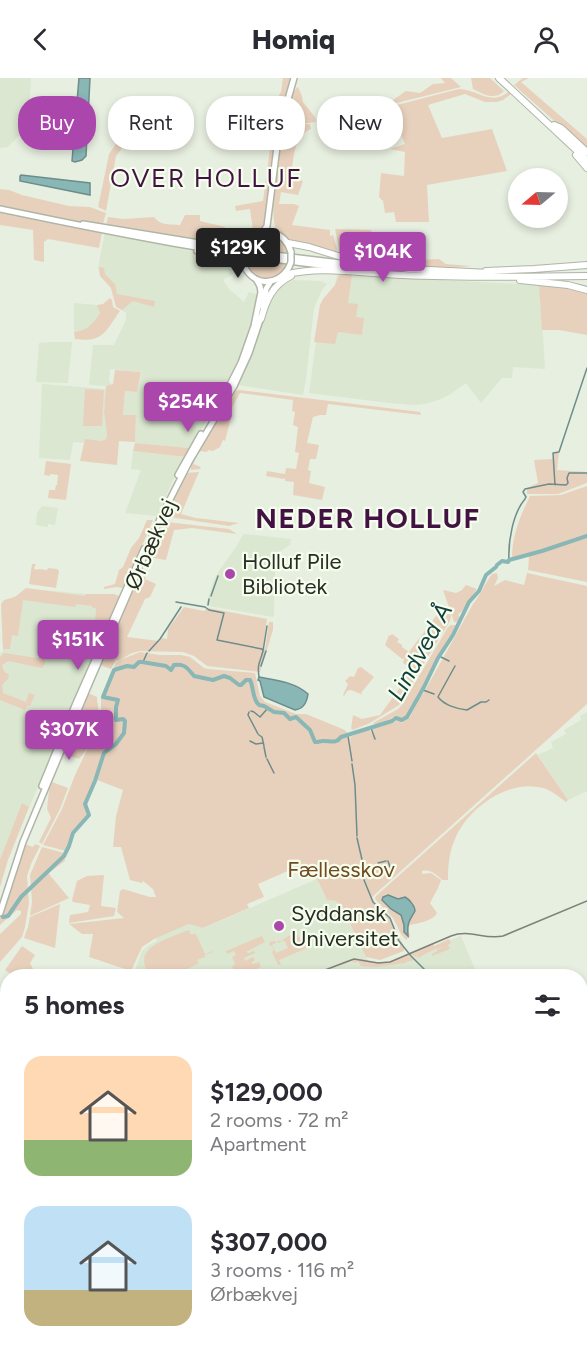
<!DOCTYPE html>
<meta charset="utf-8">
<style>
body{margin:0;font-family:Figtree,sans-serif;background:#f7f7f7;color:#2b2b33;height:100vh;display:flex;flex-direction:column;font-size:22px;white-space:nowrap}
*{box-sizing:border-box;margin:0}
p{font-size:20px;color:#7c7c81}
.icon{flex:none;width:33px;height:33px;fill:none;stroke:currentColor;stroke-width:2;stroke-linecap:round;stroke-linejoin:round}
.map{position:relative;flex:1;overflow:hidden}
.details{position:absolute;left:0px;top:891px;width:588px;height:384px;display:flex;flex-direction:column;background:#fff;border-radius:24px 24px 0 0;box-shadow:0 3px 9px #0003}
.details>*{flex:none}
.guide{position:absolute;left:18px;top:18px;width:552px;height:54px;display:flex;gap:12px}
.needle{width:39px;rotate:251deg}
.fabs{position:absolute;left:508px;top:90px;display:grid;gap:12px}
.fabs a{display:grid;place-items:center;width:60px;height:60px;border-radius:50%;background:#fff;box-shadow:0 3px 9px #0003;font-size:30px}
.price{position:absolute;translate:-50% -51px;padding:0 14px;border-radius:6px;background:#aa46ac;color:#fff;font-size:20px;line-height:39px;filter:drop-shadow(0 2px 3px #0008)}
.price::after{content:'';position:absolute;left:50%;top:36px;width:18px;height:14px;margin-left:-9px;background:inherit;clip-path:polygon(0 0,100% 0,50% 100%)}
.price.active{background:#222;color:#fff}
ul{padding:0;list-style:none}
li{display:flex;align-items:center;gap:18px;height:150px;padding:0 24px}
li span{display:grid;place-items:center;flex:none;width:168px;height:120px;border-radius:18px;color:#555}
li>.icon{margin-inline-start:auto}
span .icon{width:72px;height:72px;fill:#fffc;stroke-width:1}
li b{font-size:26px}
h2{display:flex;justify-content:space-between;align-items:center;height:72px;padding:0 24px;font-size:26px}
.pill{padding:0 21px;border-radius:24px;background:#fff;box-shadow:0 3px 9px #0003;font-size:21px;line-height:54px}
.pill.active{background:#aa46ac;color:#fff}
header{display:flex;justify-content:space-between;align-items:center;height:78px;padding:0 24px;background:#fff;font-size:27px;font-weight:800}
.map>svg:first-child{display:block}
.built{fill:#dbe7d0}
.green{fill:#e8d1bc}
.water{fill:#89b7b6;stroke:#6c8d8b;stroke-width:1.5}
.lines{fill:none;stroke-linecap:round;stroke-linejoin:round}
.stream{stroke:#6c8d8b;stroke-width:1.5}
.river{stroke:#89b7b6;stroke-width:4}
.major-casing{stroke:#afb6a7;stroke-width:8}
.highway-casing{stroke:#afb6a7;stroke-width:8}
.major{stroke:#fff;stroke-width:5}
.highway{stroke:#fff;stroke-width:6}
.tram{stroke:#7d8278;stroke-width:1.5}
.major-bridge-casing{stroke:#afb6a7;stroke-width:8;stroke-linecap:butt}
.major-bridge{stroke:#fff;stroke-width:5}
.poi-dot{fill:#aa46ac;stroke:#f5fded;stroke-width:2}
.labels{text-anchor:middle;stroke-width:4.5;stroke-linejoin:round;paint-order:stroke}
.street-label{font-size:22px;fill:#292c26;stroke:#f5fded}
.poi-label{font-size:22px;fill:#292c26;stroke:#f5fded;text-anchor:start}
.park-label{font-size:22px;fill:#734b21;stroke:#f5fded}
.water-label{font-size:24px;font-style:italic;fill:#113d3d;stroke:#f5fded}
.quarter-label{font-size:26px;letter-spacing:1.5px;fill:#421243;stroke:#f5fded}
.district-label{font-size:28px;font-weight:bold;letter-spacing:1.5px;fill:#421243;stroke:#f5fded}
</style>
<header><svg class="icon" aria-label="back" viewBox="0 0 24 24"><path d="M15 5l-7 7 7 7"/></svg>Homiq<svg class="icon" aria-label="person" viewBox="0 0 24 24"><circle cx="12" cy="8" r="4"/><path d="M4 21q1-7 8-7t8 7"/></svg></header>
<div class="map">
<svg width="587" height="1275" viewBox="0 0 587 1275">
<rect width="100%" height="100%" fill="#e7efe0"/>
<!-- built -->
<path class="built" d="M0 0H31L28 48 8 69 0 70Z
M105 154 199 175 231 184 230 187 233 196 223 202 230 212 244 224 249 214 259 217 253 246 239 285 228 307 190 370 135 365 136 338 123 337 125 313 137 314 142 294 110 291 109 302 111 307 106 308 89 307 93 267H114L126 242V235L117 229 111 210 100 197 98 190Z
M337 197 540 207 545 291 513 289 512 300H502L481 325 466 305 449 317 438 322 425 326 413 327 389 325 309 315 321 227 335 207Z
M293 202 321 203 327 206 322 212 314 230 306 301 303 317 238 307 244 297 265 233 271 221 280 209Z
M74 225 97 227 100 235 93 245 81 254H74Z
M53 264H72L68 305 36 304 39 265Z
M42 306 106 311 104 334 107 356 106 361 102 363 85 362 84 365 73 364 70 382 39 380Z
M133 373 186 379 175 398 157 438 125 435 141 392 131 391Z
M42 428 58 430 55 447 48 446V449L36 447 37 435Z
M245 456 291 461 290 467 276 476 275 494 274 538 273 539 209 528 206 526 214 502 219 493 236 469 242 458Z
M31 511 120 519 0 797V575L3 574 1 527 5 523Z
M587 634V713L568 722 538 677 553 670 551 664 566 656 564 652 581 642 580 638Z
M317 801 327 822 336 823 342 829 370 887H388L461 858 477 896 472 898H182L180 896 174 898H145L134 895 142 873 149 867 157 863 156 860 189 846 204 850Z
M7 1006V1081L0 1090V1015Z
M0 1130 7 1136 8 1268H102L105 1275H31L30 1273 24 1275H0Z"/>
<!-- green -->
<path class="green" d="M283 0H291L285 25 266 149C239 178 141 154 106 148L108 139 123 141 154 139C161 148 170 146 180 147L185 137H200V143L225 149 226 157 249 155 253 153 250 131 236 133 235 128 263 123 272 56 271 49 274 44 277 31 276 23 281 14Z
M441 0H451L461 9 372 31V27L379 23 393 22 406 13 420 15 433 6 445 5Z
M471 0H490L504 13C495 23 483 16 473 11Z
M523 0H529L521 4 587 61V72L514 7Z
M298 9 302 18 303 24 315 39 316 44 299 46V47L310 46 311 51C293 58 294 81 291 98L303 103 298 117 281 114 279 126H294L299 128 292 147 330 152V158L333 157 337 171 336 176C317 170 291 168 277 152 265 139 285 34 293 16 293 14 296 10 298 9Z
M459 11C479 12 490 28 508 14L511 16 503 22 497 24H485L465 16 428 27 442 60 492 51 507 93 427 107 429 144H396L394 134 385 135 383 123 379 119 381 95 404 98 405 74 390 71 405 66 399 52 401 43 393 28Z
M130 65 123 69 116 78 106 133 98 129 109 76 116 66Z
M0 111 9 112 22 117 69 128 90 129 106 135 103 146 63 143 0 130Z
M0 133 102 154 99 170 48 161 44 164V184L34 182 33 152 0 147Z
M335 151 371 152 380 179 382 178 381 174 388 171 415 168 417 182 439 181 446 186 471 188C429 193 380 185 339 176V169Z
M272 156 285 164 290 179 246 173C251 160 260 157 272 156Z
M245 178 289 185 280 198C261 203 247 201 245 178Z
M99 189 104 190 105 196 115 206 117 216 155 223 154 229 133 223 122 232 116 229 111 210 100 198Z
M339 197H352L348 225 358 226 356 239 364 240 362 257 338 254 335 266 314 264 320 227 323 221 335 207Z
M539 207H550L587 213V257L559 252H542Z
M110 220 112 222 113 229 120 233C105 254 103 265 75 261L74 254C85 254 94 245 100 235L97 227 103 226Z
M115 292 141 294 137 314 125 313 123 337H136L135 364 119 363 117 387 80 383 85 361 102 363 106 361 107 356 104 334 106 308 113 306Z
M85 311 104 312 102 348H83Z
M239 312 420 334 421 337 328 326 326 337H320L313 339 307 365 319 367 316 381H310L308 392 311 393 309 405 325 409 322 422 293 417 294 404 285 403V400L284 401 266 398 267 393 285 396 286 390 296 391 299 375 295 374 298 349 293 347 295 334 292 333 293 322 240 315 227 339 231 340 225 363 223 362 220 369 213 373 208 372 207 374 199 373 193 386 201 389 200 391 191 392V386L220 337 225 334 236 313Z
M135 365 190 370 186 379 133 373Z
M559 374 557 392 587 394V405L558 416H527V410L538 405 534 382 553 381V375Z
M46 383 71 386 66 422 48 420 49 412H55L56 407H57L58 397 50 396V398L44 397Z
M199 394 181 436 196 440 239 445 229 448 169 439 167 435 186 395Z
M587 408V504L528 492 529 480 527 476 512 480C512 458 520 438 530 418L561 417Z
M147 442H153L124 510 116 509 104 511V509L115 506 119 492 123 489 131 470 139 460Z
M166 444 229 451 237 456 192 450 174 452 166 482 148 479 163 446Z
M32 486H36L34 490 36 492 39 491 47 492 48 490 57 491 59 493 56 510 29 506Z
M142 492 148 494 145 501 156 506 150 519 145 521 127 559 159 563 162 560 167 561 168 551 184 529 204 533 208 530 267 541 263 570 265 571 269 544H273V552L260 594 207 588 194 578 183 574 140 573 132 575 120 582 140 574 160 577H181L190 579 204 590 208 591 255 595 260 618 265 624 296 636H306L345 652 348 656 351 666 350 659 369 651 373 657 374 656 372 650 400 642 402 645 410 639 419 621 423 616 473 526C481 516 484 507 492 496L497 495 498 500 494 508 505 502 524 507 527 495 587 508V626L372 819 374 824 390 840 404 869V873L380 882 366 879 342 829 336 823 327 822 317 801 308 795 301 797 297 789 258 806 264 819 247 826 249 830 203 850 189 846 154 861 142 869 131 893 89 879 93 856H82L69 846 124 840 117 834 120 813 123 811 150 819H156L153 811 143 803 142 805 130 802 121 769H113L116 738 123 712 97 702 106 676 111 672 106 676 87 727 90 736 74 756 66 773 43 767 62 731 75 697 99 647 101 638V618L116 585 120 582 116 583 120 575 111 591 100 587Z
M466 507 477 511 462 533 458 537 460 539 457 544H454L443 512 456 515 462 512Z
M26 510 85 518 86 516H114L121 519 95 575 83 573V571L77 570 78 557 94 559 96 530H93L92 528 76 526 75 529 23 522 18 558 12 557 10 571H3L1 526 4 522 15 519Z
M445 526 451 538 450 543 418 595 403 585 404 580 402 581 385 567 389 557 390 558 392 556 399 561 397 564 402 567V569L409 574Z
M451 547H456L451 559 436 582 423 610 414 624 413 629 407 638 403 641 397 638 376 647 373 645 398 631 402 627 448 549Z
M4 575 44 581 45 582V586L42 590 8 583 2 587C3 591 4 595 9 596L8 601 2 607 3 615 26 624 29 615 35 617 30 628H27L25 632 0 622V579Z
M361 589 374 599 361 615 363 617 351 612 347 613 344 618 343 617 348 606 345 603 350 598 354 599 358 590Z
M412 593 417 597 399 627 370 645 353 652 351 651 353 637 362 641 380 637Z
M88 615 97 619C97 625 99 630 98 635 97 651 90 669 79 681L63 675Z
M536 675 568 722 566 724C559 719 553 714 546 711 511 699 468 729 455 761 449 774 448 788 448 802H442C437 797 430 791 422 793V796L431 795 441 802 438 810 430 825 437 835C433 843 419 845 410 847L408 850 410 858 406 862 401 856 393 840 375 821 376 818Z
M52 704 68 710 60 731 42 766 39 764 51 740 47 731 49 712Z
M22 725 29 729 8 782 0 809V782Z
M25 766 33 769 35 766 40 768 31 786 27 798 29 825 25 849 22 859 0 884V856L21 836V833L17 832 0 847V840Z
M42 769 64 775 65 783 48 795 69 820 30 838 32 824 30 797Z
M104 797 101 828 116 830 114 838 69 845 70 837 88 834 90 827 73 824 72 822 77 803 87 798Z
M60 826 55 870 24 860 28 849 30 839Z
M188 852 190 853V856H196L205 876 213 873V874L205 877V879L197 882 199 885 180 895 182 898H155L149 896 145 898H135V897L134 895 143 898 148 895C132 868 169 861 188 852Z
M297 856 301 862 308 859 312 868 279 882 281 887H278L272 874 274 872 272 868H270L269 864 275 863 276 865 272 867 276 875 288 870 285 863H281V864L278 865 277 863H281L290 857 292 858Z
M262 858 265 864 246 874 249 875 254 873 255 875 244 880 245 883 253 879 255 882 252 884V886L259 884 261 889 240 898H236L232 888 235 886 232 879 236 877 234 873 227 876 226 873Z
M449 861 451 865 448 867 450 871 432 878V876L437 873V871L446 869C435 870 428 874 419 880L415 874 418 880 412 877 409 878 414 882 407 884 406 883V885L377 889 361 888 358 883 354 885 352 883 343 886V884C361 876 367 886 384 884 399 883 419 871 433 865L434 868Z
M22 868 35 877 30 885 33 891C20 901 17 900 5 892Z
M587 1020V1076L581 1079V1021Z
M587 1096V1179L581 1164 580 1099Z
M303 1268 308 1269 326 1268 330 1272 337 1275 340 1270V1268H387L385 1275H316L314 1271 305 1275H291V1273Z"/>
<!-- water -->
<path class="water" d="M79 0H90L86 78 82 82 75 84 72 83Z
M21 97 90 105V117L20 103V98Z
M259 599C275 602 295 604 308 616 307 623 304 631 295 632L264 619 260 603 258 602Z
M388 817 398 821 405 819C409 821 415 828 415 833 409 844 407 844 408 858L404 854V847L401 837 391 831 382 822 383 819Z"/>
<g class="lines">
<!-- stream -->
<path class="stream" d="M555 407 553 375 559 374 587 290
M509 482C508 463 513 435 525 421L526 419 523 414 525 411 549 406 566 407 568 405 567 400 569 395H587
M211 518 218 498
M176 524 205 529 209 532 224 535 217 562 262 571 263 573C260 585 257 585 259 599
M208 527 209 521
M149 573 160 561 181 529
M263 573 267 548
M439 578 449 583
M143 584 147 575
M261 588 266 573
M455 588 439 617 438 619C444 627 457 631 467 632L481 624H486L489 622
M423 612 434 616
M251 633 254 634 260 639 268 630
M249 634 248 637 258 656
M371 650 375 661
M259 657 262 659 264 668
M348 658 352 683
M250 663 256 666 263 665
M264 669 266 679
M267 681 274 695
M352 686 355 707 357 758
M357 760 363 786 364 802 373 824 390 840 399 863 411 878 431 898
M378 785 386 783
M387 799 391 792 388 783"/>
<!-- river -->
<path class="river" d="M497 487 502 483 508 484 509 482 542 473 587 458
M3 839 8 838 21 819 64 778 69 768 73 755 89 737 85 726 95 703 104 675 116 666 124 655 125 643 123 641 116 642V629L118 622 103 619 114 592 127 588 134 589 139 584H142L166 588 171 592 174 587C185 585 188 591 194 598L213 602 224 598 230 600 239 607H241L246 602H250C254 610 252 621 259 627L264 628 274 634 284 635 290 641 296 639 310 652 315 664C318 664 321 663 323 663 331 663 336 666 341 659L392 643 396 640 402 642 407 639 424 609 438 580 453 557 469 524 479 513 486 497 496 489"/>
<!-- major casing -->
<g class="major-casing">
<path id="major" d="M0 131C115 155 230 178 347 190
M83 146 266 176 382 190
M263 154 267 148 278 61 284 35 294 0
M248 163C263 148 285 153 291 174
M208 164H228L250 161
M197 173 222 180 244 188
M243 185C251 208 277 210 289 189
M263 230 266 211 271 203
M218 330 241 285 254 248 261 214 260 208 256 201
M178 397 201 356
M42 708 76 625 144 471
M0 835 23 764 89 606 160 441 189 384 234 308 249 275 261 239"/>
</g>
<!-- highway casing -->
<g class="highway-casing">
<path id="highway" d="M499 0 587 82
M554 47 561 50 587 74
M576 77 587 90
M288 165 309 169 351 182 367 185 409 191 490 195
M486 193 534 191 587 187
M284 197C321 187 366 196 403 197 464 200 526 199 587 198
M520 202 568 207 587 212
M261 241C266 223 272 207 291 198"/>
</g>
<!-- major -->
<use href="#major" class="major"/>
<!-- highway -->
<use href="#highway" class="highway"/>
<!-- tram -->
<path class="tram" d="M325 892 354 881 378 885 390 884 451 858C470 851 484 862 503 858L587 823
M0 914 8 924"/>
<!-- major-bridge casing -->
<g class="major-bridge-casing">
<path id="major-bridge" d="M243 183V173L245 168
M289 189 291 184V174"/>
</g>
<!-- major-bridge -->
<use href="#major-bridge" class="major-bridge"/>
</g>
<!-- markers -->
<g class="poi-dot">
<circle cx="230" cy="496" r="6"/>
<circle cx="279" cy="848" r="6"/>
</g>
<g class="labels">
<!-- street labels -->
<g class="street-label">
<text transform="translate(150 466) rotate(-66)" y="8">Ørbækvej</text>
</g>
<!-- poi labels -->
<g class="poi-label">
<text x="242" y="491">Holluf Pile<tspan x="242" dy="25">Bibliotek</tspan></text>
<text x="291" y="843">Syddansk<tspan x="291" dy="25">Universitet</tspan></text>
</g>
<!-- park labels -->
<g class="park-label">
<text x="341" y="799">Fællesskov</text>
</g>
<!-- water labels -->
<g class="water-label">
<text transform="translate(420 574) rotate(-61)" y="8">Lindved Å</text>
</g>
<!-- quarter labels -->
<g class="quarter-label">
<text x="206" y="109">OVER HOLLUF</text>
</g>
<!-- district labels -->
<g class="district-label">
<text x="368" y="450">NEDER HOLLUF</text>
</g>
</g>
</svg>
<div class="fabs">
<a><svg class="needle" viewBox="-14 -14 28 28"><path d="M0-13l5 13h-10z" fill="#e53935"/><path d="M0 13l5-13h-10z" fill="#7c7c81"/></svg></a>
</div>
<b class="price active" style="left:238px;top:201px">$129K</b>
<b class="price" style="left:383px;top:205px">$104K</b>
<b class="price" style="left:188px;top:355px">$254K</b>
<b class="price" style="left:78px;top:593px">$151K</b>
<b class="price" style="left:69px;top:683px">$307K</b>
<div class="guide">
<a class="pill active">Buy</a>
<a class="pill">Rent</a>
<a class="pill">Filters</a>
<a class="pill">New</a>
</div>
<section class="details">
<h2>5 homes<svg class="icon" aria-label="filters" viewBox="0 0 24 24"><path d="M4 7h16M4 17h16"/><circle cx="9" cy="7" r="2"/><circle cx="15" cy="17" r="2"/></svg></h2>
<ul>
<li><span style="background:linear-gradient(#ffd9b3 70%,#8fb573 0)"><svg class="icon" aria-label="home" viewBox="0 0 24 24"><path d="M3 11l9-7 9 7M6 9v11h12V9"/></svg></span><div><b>$129,000</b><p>2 rooms · 72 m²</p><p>Apartment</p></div></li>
<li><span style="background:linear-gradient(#bfe0f5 70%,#c2b280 0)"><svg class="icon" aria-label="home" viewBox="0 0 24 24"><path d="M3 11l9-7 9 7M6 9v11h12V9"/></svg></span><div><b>$307,000</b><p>3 rooms · 116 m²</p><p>Ørbækvej</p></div></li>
</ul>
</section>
</div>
